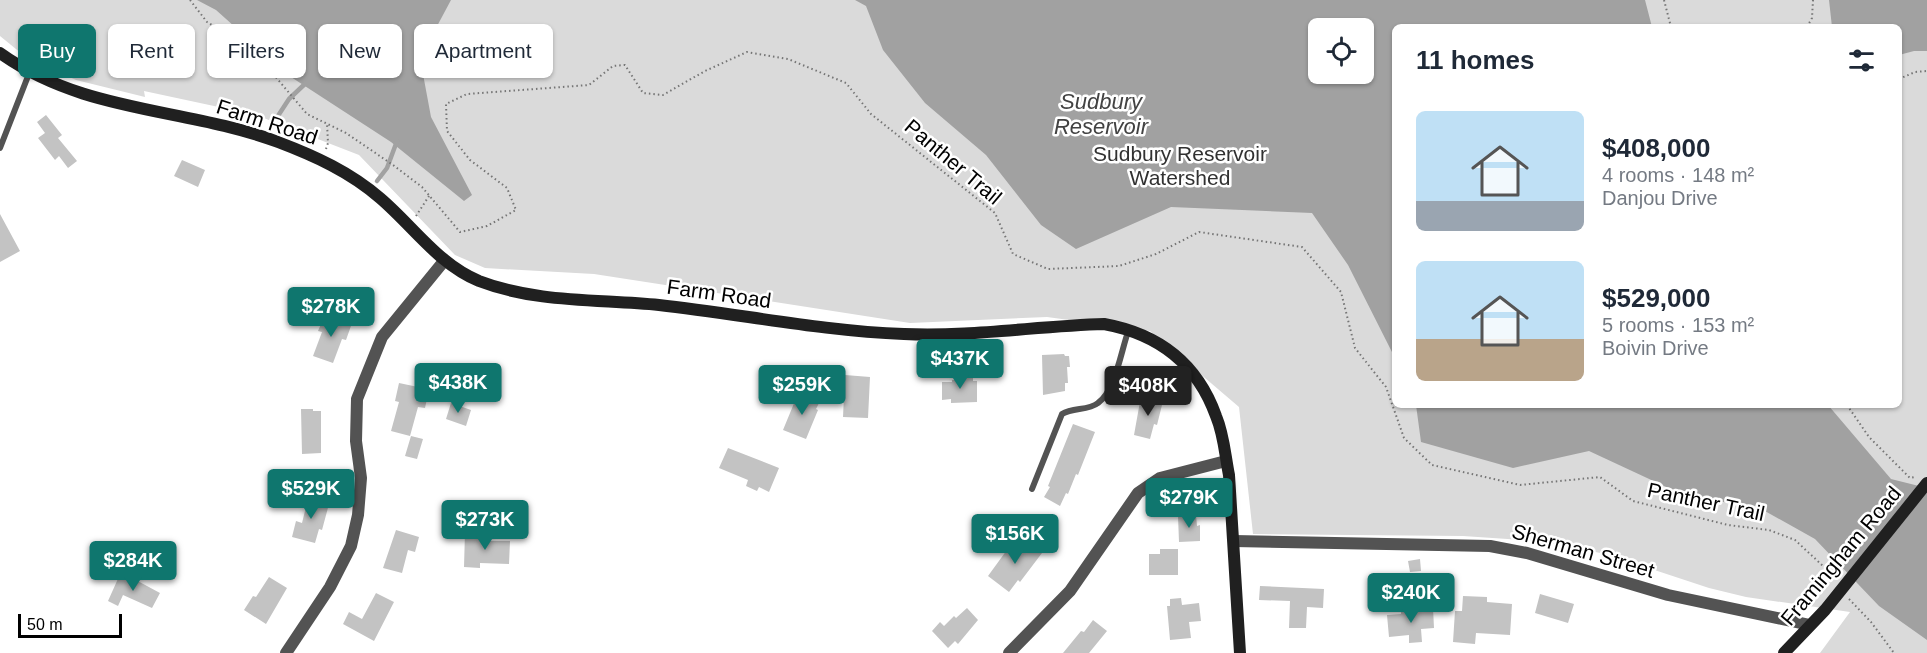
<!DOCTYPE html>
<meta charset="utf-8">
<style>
body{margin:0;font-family:Helvetica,sans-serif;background:#f6f6f7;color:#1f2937;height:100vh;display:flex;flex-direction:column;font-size:22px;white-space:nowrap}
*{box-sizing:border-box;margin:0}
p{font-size:20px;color:#747a83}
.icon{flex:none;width:33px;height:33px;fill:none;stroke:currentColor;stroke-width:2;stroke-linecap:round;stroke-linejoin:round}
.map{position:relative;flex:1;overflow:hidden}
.details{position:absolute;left:1392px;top:24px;width:510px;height:384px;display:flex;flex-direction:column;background:#fff;border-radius:9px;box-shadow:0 2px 4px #0004}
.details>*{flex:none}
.guide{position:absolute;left:18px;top:24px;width:570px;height:54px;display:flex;gap:12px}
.tools{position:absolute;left:1308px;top:18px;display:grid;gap:12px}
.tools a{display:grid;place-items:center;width:66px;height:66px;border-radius:9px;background:#fff;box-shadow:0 2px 4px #0004;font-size:30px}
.scale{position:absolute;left:18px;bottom:15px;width:104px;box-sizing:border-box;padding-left:6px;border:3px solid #000;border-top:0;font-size:16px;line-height:21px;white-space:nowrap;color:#000;-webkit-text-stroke:4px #fff;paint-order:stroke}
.price{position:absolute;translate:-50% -51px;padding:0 14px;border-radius:6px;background:#0f766e;color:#fff;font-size:20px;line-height:39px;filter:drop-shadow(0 2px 3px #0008)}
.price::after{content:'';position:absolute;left:50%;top:36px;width:18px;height:14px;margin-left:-9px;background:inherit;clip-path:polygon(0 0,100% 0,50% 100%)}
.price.on{background:#222;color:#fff}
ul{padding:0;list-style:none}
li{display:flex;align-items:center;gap:18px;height:150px;padding:0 24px}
li span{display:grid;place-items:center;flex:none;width:168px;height:120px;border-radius:9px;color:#555}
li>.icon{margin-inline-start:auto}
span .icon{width:72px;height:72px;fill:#fffc;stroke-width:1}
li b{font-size:26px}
h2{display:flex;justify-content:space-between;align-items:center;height:72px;padding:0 24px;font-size:26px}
.chip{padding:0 21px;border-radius:9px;background:#fff;box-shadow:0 2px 4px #0004;font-size:21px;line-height:54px}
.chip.on{background:#0f766e;color:#fff}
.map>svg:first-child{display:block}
.green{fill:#dadada;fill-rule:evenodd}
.water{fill:#a1a1a1;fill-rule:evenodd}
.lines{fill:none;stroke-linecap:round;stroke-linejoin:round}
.stream{stroke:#a1a1a1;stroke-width:4.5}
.building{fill:#c3c3c3}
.path{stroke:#757575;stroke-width:2;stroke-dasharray:1.5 3;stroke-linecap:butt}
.lane{stroke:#535353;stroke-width:6}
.street{stroke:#535353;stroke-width:12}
.secondary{stroke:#202020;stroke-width:12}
.labels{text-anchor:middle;stroke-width:5;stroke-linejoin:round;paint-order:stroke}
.street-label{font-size:21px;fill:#000;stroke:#fff}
.park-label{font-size:21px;fill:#313131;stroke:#fff}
.water-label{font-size:22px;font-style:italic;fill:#424242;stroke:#fff}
</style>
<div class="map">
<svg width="1927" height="653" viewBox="0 0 1927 653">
<rect width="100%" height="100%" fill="#fff"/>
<!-- green -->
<path class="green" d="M0 0H1927V653H1820L1850 612 1746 597 1709 588 1606 554 1536 541 1463 536 1253 534 1239 407 1150 331 1047 317 910 323 594 274 485 268 455 255 359 155 256 115 144 91 145 97 76 80 27 58 0 36ZM1395 27H1899V405H1395ZM1318 28H1364V74H1318Z"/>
<!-- water -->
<path class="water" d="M197 0H451L420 58 431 117 472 195 464 201 391 142 291 77 216 10Z
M855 0H1645L1652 27H1395V358L1348 265 1312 213 1171 207 1076 249 1041 225 986 155 925 103 883 50 866 6ZM1364 28V74H1318V28Z
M1829 0H1927V51H1914L1899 55V27H1832Z
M1416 405H1828L1891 479 1927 488V640L1879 606 1815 539 1756 506 1690 498 1589 451 1513 468 1421 442Z"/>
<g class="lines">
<!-- stream -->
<path class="stream" d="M272 125 289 99 308 81
M377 181 387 168 397 141"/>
</g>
<!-- building -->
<path class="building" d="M46 115 62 135 58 138 77 161 68 168 59 156 55 160 38 138 45 133 37 122Z
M182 160 205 170 198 187 174 176Z
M0 214 20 251 0 262Z
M324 317 336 321 337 318 352 323 346 340 342 339 333 363 313 356 322 332 318 331Z
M1064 354 1065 356H1069L1070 367H1067L1068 383H1065V391L1043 395 1042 355Z
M422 370 447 375 442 398 428 394 425 408 418 407 410 436 391 431 399 402 395 401 399 383 418 387Z
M845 375 870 377 868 418 843 417Z
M956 377H973V381H977V402L951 403V399L942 400V382H952V380H956Z
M802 394 820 401 816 409 818 410 806 439 783 430 797 396 800 398Z
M1141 396 1163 401 1157 425 1154 424 1150 439 1134 435Z
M451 403 471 410 466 426 446 419Z
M301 409H313V411H321V453L302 454Z
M1073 424 1095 432 1078 475 1076 474 1068 494 1066 493 1060 506 1044 497 1050 487 1048 486Z
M411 436 423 439 417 459 405 456Z
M728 448 779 468 769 492 759 487 757 491 746 486 748 480 719 468Z
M309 495 321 499 320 501 329 504 322 530 319 529 315 543 292 537 296 521 302 523Z
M1196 515 1197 526 1200 525V541L1179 542 1178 516Z
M396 530 419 537 415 552 408 550 402 573 383 568Z
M465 532 481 533V541H510L509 564 480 563V568L464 567Z
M1027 541 1042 553 1020 582 1018 580 1009 592 988 576 1012 543 1020 549Z
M1160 549H1178V575H1149V554H1160Z
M1420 559 1421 571 1410 572 1408 561Z
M121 572 160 593 152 608 123 595 118 606 108 601Z
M269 577 287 588 266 624 244 610 253 596 256 597Z
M1260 586 1324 589 1323 608 1307 607 1306 628H1289L1290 601 1259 600Z
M376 593 394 602 374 641 343 624 349 612 362 619Z
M1540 594 1574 604 1568 623 1535 613Z
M1463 596 1487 597V602L1512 604 1510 635 1476 633 1475 644 1453 642 1455 611H1462Z
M1181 598 1182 605 1199 603 1201 621 1189 622 1191 638 1170 640 1167 606H1170V599Z
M967 608 978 620 958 644 955 641 948 648 932 631 940 622 944 626 954 616 956 618Z
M1433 608 1434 628 1421 629 1422 642 1409 643V635L1389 637 1387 615 1401 614V611Z
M1093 620 1107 631 1089 653H1063L1081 631 1084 632Z"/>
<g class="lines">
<!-- path -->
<path class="path" d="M190 0 207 22 246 46 263 62 307 114 346 133 393 165 422 187 460 232 487 226 516 210 507 188 470 160 447 131 446 104 467 94 589 85 613 66 625 65 643 93 663 95 705 71 747 52 788 59 846 83 871 114 995 213 1013 254 1048 269 1119 266 1156 254 1199 232 1302 247 1341 292 1355 348 1386 387 1404 438 1432 465 1520 485 1600 477 1633 501 1728 525 1769 530 1795 540 1836 578
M1664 0 1671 27
M1807 27 1812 18 1813 0
M1899 79 1915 72 1927 71
M326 149 328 143 327 123
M416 216 429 196
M1847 405 1869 437 1910 478 1915 477
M1849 599 1871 622 1894 653"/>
<!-- lane -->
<path class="lane" d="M0 148 30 71
M1032 489 1062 414C1073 407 1088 411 1098 403 1116 390 1121 350 1129 329"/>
<!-- street -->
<path class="street" d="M1234 541 1490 546 1527 553 1668 595 1810 625
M286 653 330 587 351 546 358 515 361 478 356 441 357 399 382 337 444 261
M1009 653 1070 591 1138 493 1160 478 1226 461"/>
<!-- secondary -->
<path class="secondary" d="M0 53C85 114 185 107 278 142 315 156 350 172 380 198 413 226 438 264 479 281 536 303 599 299 659 305 741 314 822 331 904 334 970 337 1037 326 1104 324 1159 334 1197 363 1216 416 1224 435 1225 455 1229 475L1240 653
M1784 653 1825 610 1927 483"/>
</g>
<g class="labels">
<!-- street labels -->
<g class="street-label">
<text transform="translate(267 122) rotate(18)" y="7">Farm Road</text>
<text transform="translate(953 162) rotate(40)" y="7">Panther Trail</text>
<text transform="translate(719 294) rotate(8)" y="7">Farm Road</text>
<text transform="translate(1706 502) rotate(12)" y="7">Panther Trail</text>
<text transform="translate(1583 551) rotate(16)" y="7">Sherman Street</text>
<text transform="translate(1841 556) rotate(-50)" y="7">Framingham Road</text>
</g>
<!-- park labels -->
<g class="park-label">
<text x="1180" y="161">Sudbury Reservoir<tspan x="1180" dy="24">Watershed</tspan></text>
</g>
<!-- water labels -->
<g class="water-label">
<text x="1101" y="109">Sudbury<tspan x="1101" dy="25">Reservoir</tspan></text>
</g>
</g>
</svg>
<div class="tools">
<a><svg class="icon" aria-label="locate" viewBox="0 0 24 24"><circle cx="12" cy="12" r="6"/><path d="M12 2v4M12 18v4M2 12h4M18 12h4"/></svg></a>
</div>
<div class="scale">50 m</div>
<b class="price" style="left:331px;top:338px">$278K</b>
<b class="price" style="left:960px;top:390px">$437K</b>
<b class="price" style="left:458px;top:414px">$438K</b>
<b class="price" style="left:802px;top:416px">$259K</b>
<b class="price on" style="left:1148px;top:417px">$408K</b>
<b class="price" style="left:311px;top:520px">$529K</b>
<b class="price" style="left:1189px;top:529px">$279K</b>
<b class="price" style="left:485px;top:551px">$273K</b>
<b class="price" style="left:1015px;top:565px">$156K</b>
<b class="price" style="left:133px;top:592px">$284K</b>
<b class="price" style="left:1411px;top:624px">$240K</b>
<div class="guide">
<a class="chip on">Buy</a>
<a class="chip">Rent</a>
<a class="chip">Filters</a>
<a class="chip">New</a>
<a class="chip">Apartment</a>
</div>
<section class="details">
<h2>11 homes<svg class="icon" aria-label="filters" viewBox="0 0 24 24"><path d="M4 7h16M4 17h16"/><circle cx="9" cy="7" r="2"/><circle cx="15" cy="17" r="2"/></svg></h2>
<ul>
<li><span style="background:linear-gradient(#bfe0f5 75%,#9aa5b1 0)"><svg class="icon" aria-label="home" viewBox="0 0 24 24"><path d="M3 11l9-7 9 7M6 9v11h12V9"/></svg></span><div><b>$408,000</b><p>4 rooms · 148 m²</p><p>Danjou Drive</p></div></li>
<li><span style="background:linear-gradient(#bfe0f5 65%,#b9a48a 0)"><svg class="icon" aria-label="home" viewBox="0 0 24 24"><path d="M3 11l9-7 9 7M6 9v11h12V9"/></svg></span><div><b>$529,000</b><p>5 rooms · 153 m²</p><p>Boivin Drive</p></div></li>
</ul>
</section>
</div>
